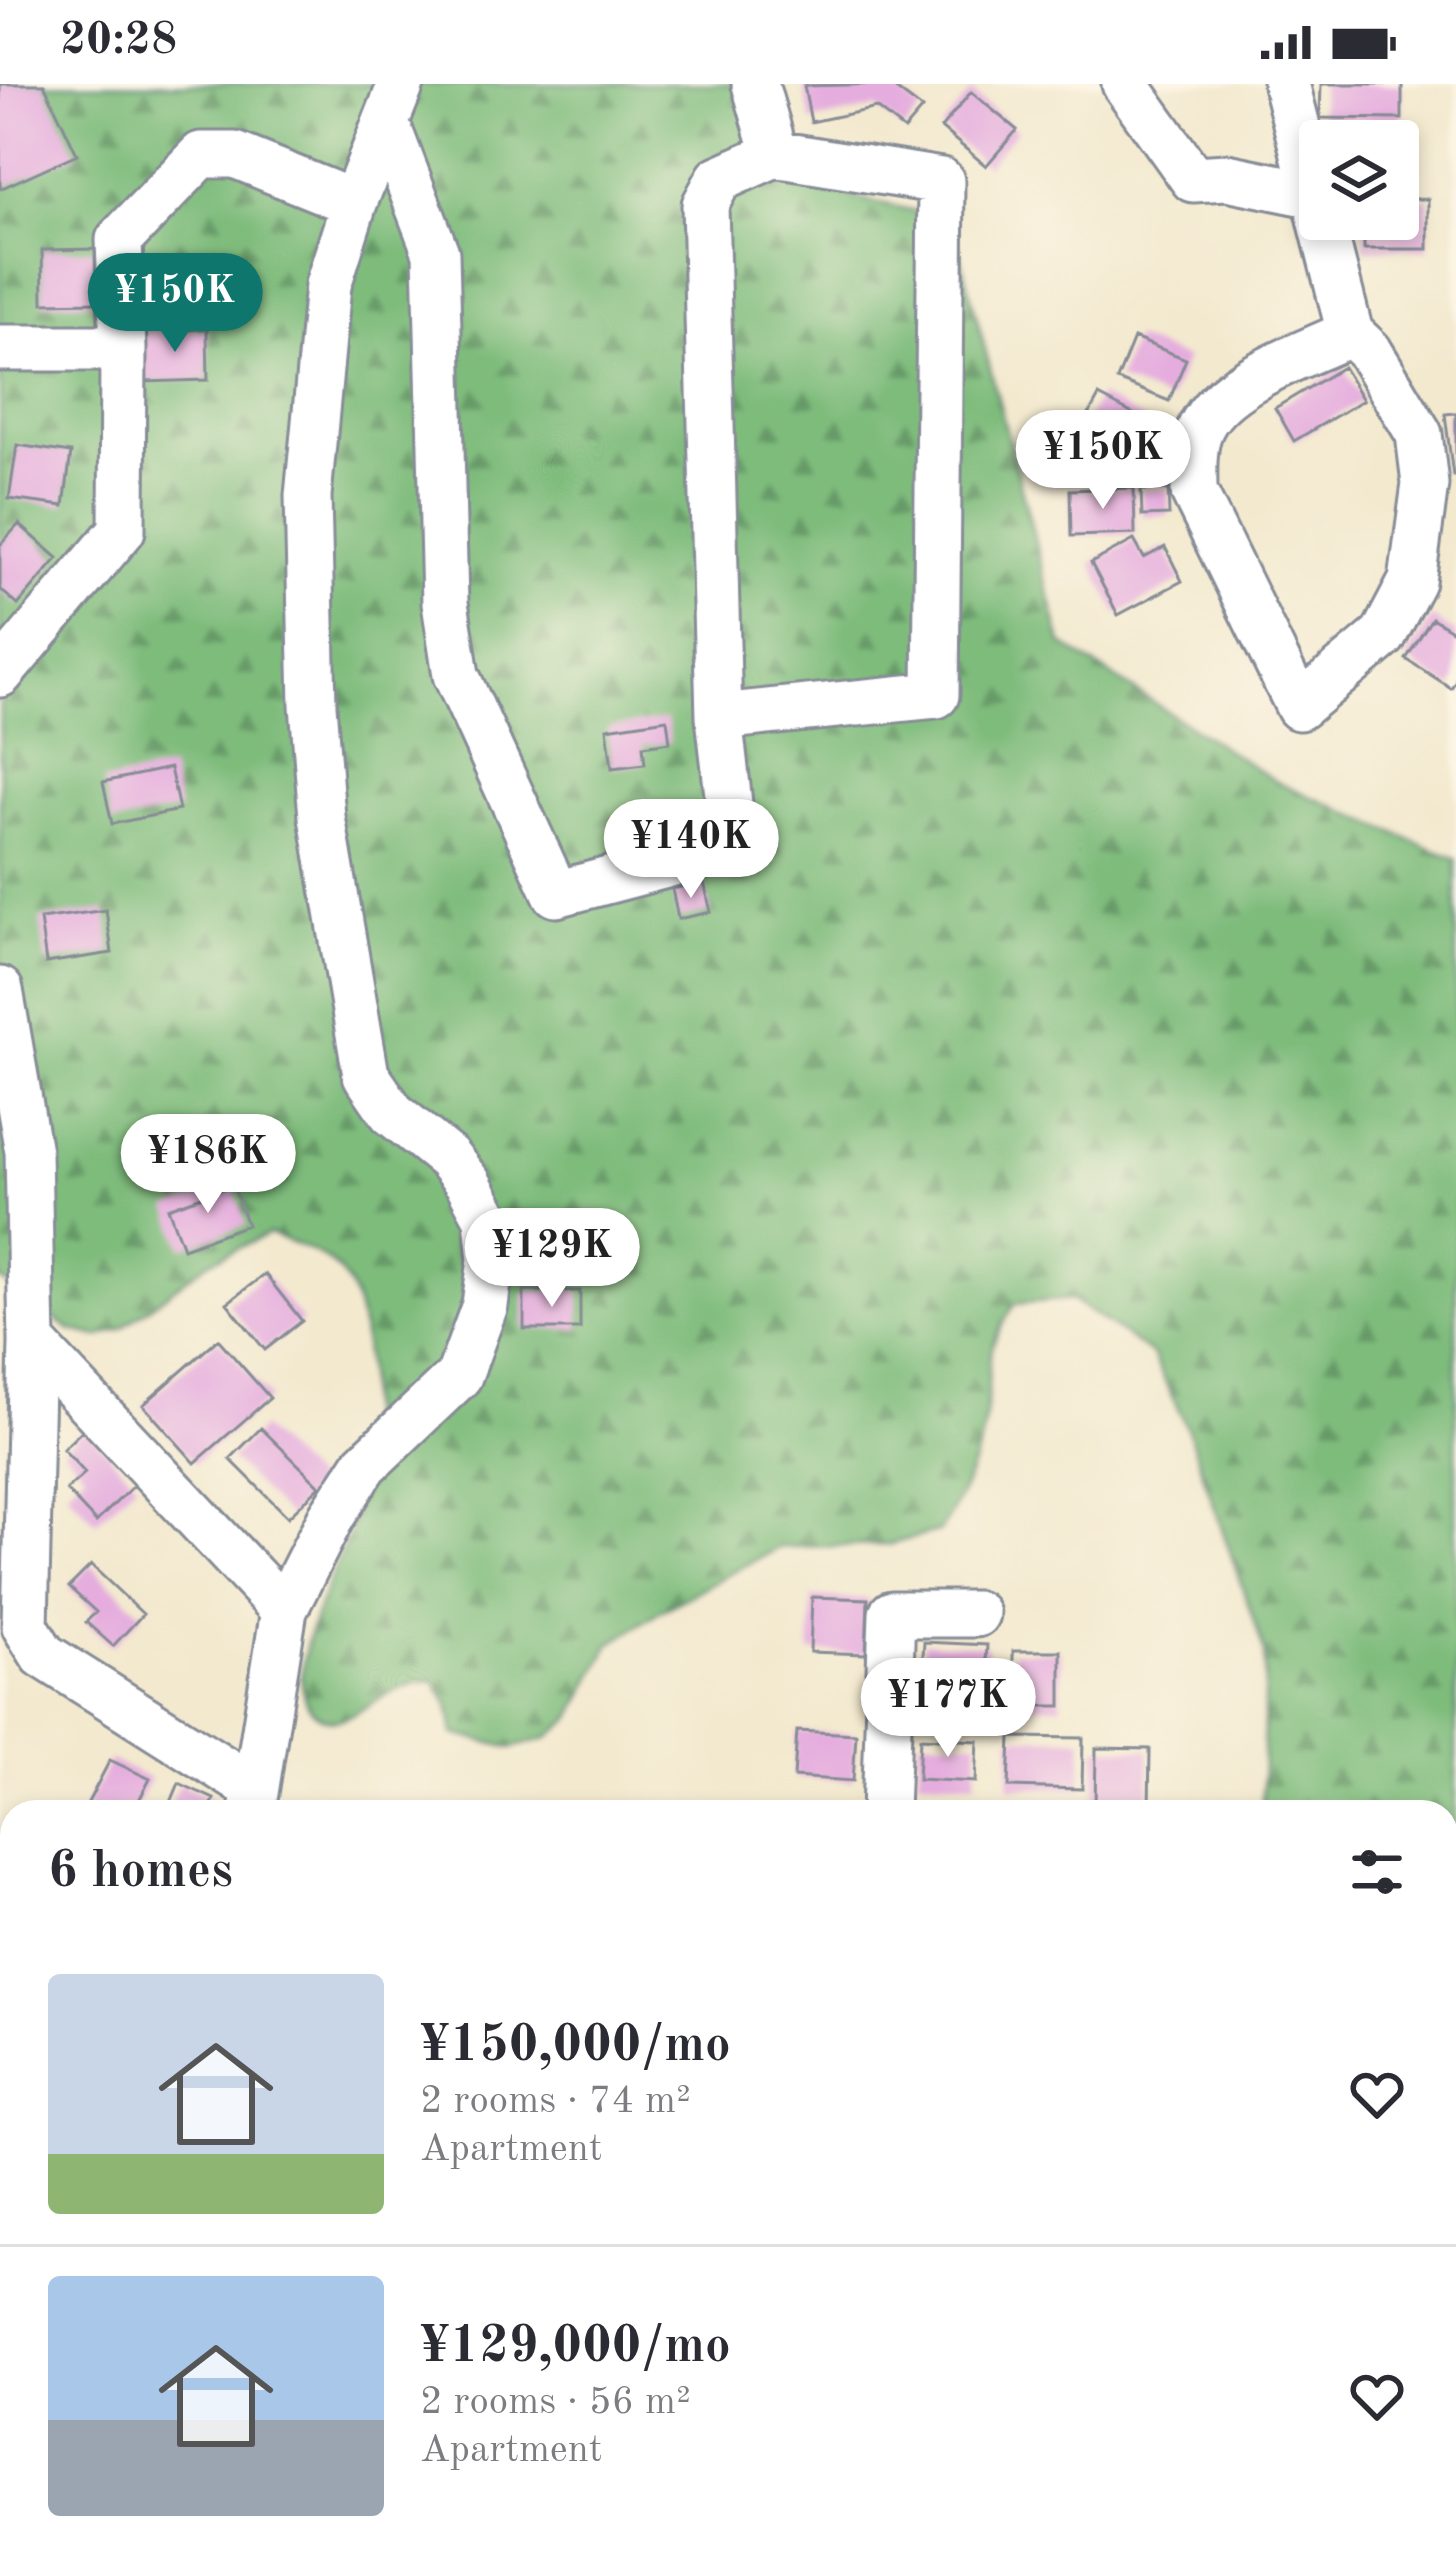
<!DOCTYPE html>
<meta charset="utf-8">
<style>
body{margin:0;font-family:"Old Standard TT",serif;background:#f7f7f7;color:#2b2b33;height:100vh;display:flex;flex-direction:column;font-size:45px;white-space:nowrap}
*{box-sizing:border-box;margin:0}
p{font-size:39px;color:#7c7c81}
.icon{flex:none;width:66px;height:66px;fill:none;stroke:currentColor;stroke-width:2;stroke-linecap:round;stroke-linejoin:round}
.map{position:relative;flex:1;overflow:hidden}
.drawer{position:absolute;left:0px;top:1716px;width:1458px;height:771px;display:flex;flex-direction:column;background:#fff;border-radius:36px 36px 0 0;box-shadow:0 6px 18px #0003}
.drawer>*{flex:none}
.tools{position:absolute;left:1299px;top:36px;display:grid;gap:24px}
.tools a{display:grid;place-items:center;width:120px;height:120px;border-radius:12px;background:#fff;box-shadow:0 6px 18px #0003;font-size:60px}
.price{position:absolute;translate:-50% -102px;padding:0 27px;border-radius:42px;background:#fff;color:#222;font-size:39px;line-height:78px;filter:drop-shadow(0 3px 6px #0008)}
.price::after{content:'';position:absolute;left:50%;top:72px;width:36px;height:27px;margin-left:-18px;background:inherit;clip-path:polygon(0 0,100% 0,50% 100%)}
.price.selected{background:#0f766e;color:#fff}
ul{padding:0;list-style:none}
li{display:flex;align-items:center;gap:36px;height:300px;padding:0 48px}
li+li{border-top:3px solid #e1e1e2}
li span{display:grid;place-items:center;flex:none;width:336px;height:240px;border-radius:12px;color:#555}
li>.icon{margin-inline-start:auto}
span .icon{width:144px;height:144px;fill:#fffc;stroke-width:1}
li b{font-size:51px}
h2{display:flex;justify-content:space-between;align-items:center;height:144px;padding:0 48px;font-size:51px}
.status{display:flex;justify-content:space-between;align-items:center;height:84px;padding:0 60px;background:#fff;direction:ltr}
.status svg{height:33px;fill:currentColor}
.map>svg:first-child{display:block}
.forest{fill:url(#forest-firs);stroke:#4c766c;stroke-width:3}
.water{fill:url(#water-ripples);stroke:#44669a;stroke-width:3}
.building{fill:#e5adde}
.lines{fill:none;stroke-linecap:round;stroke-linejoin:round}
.minor-casing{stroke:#878c96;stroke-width:51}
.minor{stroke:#fff;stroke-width:45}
</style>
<div class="status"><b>20:28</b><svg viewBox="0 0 49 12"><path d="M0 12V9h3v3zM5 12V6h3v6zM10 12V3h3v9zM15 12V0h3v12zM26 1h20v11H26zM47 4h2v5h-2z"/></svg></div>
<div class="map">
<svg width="1456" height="2486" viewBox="0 0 1456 2486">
<defs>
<pattern id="forest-firs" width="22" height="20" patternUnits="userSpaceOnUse" patternTransform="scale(3)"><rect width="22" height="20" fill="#7ebc7b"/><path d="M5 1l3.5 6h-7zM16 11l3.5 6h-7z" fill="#669968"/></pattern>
<pattern id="water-ripples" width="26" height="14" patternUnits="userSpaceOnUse" patternTransform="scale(3)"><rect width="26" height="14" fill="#6e9cd6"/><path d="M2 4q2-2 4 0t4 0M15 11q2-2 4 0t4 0" fill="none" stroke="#5a80b1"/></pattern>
</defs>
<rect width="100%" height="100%" fill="#fcf5e5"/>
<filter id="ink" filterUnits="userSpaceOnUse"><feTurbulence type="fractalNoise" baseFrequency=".00833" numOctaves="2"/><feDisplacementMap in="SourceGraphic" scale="24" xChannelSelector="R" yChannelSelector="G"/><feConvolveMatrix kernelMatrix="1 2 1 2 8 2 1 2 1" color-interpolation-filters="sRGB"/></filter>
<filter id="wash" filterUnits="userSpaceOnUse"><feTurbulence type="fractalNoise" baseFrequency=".004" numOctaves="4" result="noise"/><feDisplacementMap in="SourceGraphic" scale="48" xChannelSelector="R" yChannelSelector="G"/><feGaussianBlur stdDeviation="2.7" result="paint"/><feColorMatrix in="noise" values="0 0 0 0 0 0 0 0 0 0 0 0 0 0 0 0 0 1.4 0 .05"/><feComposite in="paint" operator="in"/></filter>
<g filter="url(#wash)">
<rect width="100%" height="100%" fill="#f3e9cf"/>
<!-- forest -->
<path class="forest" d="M0 0H734L774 95 951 135 1062 560 1277 698 1456 775V2212L1446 2223V1728H1262L1265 1569 1188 1346 1152 1270 1070 1215 1015 1220C978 1277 994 1274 985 1335 979 1376 961 1413 940 1447L887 1461 780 1463 661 1526 610 1560 571 1635 548 1654 512 1664 454 1650 449 1620 434 1597C385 1593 350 1653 318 1631 269 1599 346 1471 355 1432 368 1378 378 1234 341 1189 323 1168 295 1160 269 1150L208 1178 121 1245 98 1253 70 1246 0 1195Z"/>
<!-- water -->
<path class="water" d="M666 2475H1032L1091 2486H649Z"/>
<g id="blocks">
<!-- building -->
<path class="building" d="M0 0H44L77 70 0 105Z
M889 0 922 25 904 46 876 24 811 38 804 2Z
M1321 0H1402V35L1320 34Z
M971 8 1017 46 986 82 941 44Z
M1398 115H1428V165H1364V135H1398Z
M95 165 96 218 43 219 42 166Z
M207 245 208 296 144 298 142 247Z
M1134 254 1186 275 1169 317 1117 296Z
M1343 283 1363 316 1294 357 1275 324Z
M1099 312 1150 339 1132 375 1080 347Z
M1456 329V392H1453L1445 330Z
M17 361 71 369 64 422 9 415Z
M1134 404 1135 450 1071 452 1070 406Z
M1168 405 1169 431 1142 432 1141 406Z
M19 440 58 474 18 521 0 505V461Z
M1134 456 1144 474 1165 463 1182 497 1118 531 1091 479Z
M1432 534 1456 549V596L1451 604 1406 575Z
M667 635 670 658 643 662 645 680 612 684 607 644Z
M170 684 179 726 112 740 103 698Z
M704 798 711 828 678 835 672 805Z
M106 826 112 869 46 879 40 835Z
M233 1101 247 1141 183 1164 168 1124Z
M265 1190 302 1237 265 1266 227 1219Z
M524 1207H580V1245H524Z
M218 1255 270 1314 195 1379 143 1321Z
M85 1344 136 1399 96 1438 66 1406 85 1389 63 1365Z
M261 1344 320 1402 288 1433 230 1375Z
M91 1481 143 1530 113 1562 86 1538 96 1528 69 1503Z
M812 1513 868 1515 866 1570 810 1568Z
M924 1558 987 1561 985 1601 921 1598Z
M1013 1567H1061V1622H1013Z
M797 1647 856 1650 853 1697 794 1693Z
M1011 1653 1083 1654 1082 1705 1009 1703Z
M920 1654 978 1657 976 1698 918 1695Z
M1096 1664 1150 1665 1149 1725 1095 1724Z
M110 1676 150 1695 133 1728H83Z
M179 1699 214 1715 209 1728H167Z
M2 1778 12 1781V1845L0 1842Z
M1260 2475H1314L1306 2486H1251Z"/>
</g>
</g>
<g filter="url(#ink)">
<use href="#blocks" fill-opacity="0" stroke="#878c96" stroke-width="3"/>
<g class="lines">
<!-- minor casing -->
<g class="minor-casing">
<path id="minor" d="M1125 0 1193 95 1227 93 1315 111
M1286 0 1320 131
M386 38 436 169 445 519 456 591 556 810 734 763 719 633 705 121 719 95 775 70 755 0
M1321 135 1350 249 1369 267 1419 350 1425 400 1412 497 1383 552 1299 623 1194 408C1194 388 1192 362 1201 343 1224 296 1305 271 1350 249
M0 264H123L122 446 0 590
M123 264 119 156 201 71H235L354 119
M719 633 936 611 941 97 775 70
M0 906 28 1068 32 1258 25 1542 43 1571 252 1703
M32 1258 284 1526
M252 1728 284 1526 331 1433 365 1381 459 1292 485 1221 491 1176 487 1134 468 1099 448 1074 392 1029 366 991 322 733 313 621 308 412 328 201 354 119 401 0
M885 1728 892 1530H976
M1446 2358 1456 2355
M0 2469 12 2462
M1375 2475 1390 2486"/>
</g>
<!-- minor -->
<use href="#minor" class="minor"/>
</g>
</g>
</svg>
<div class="tools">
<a><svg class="icon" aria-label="layers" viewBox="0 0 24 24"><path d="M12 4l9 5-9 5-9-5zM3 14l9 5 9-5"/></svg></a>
</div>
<b class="price selected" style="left:175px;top:271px">¥150K</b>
<b class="price" style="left:1103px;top:428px">¥150K</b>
<b class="price" style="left:691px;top:817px">¥140K</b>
<b class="price" style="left:208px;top:1132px">¥186K</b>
<b class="price" style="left:552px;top:1226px">¥129K</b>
<b class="price" style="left:948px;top:1676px">¥177K</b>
<section class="drawer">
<h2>6 homes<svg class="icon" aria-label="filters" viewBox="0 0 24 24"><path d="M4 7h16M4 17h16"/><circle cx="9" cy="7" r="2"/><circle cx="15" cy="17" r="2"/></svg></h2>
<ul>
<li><span style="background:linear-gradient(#c9d6e8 75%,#8fb573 0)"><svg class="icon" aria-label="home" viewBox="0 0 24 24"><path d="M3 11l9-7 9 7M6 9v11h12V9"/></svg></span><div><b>¥150,000/mo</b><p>2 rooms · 74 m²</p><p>Apartment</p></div><svg class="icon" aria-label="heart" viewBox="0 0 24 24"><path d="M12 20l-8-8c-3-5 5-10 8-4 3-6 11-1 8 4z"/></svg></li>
<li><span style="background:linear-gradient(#a9c7e8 60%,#9aa5b1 0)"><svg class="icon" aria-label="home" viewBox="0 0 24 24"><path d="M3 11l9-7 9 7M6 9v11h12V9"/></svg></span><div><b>¥129,000/mo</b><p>2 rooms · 56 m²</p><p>Apartment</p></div><svg class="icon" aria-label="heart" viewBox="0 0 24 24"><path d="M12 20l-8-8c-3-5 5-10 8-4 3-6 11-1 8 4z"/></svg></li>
</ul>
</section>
</div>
